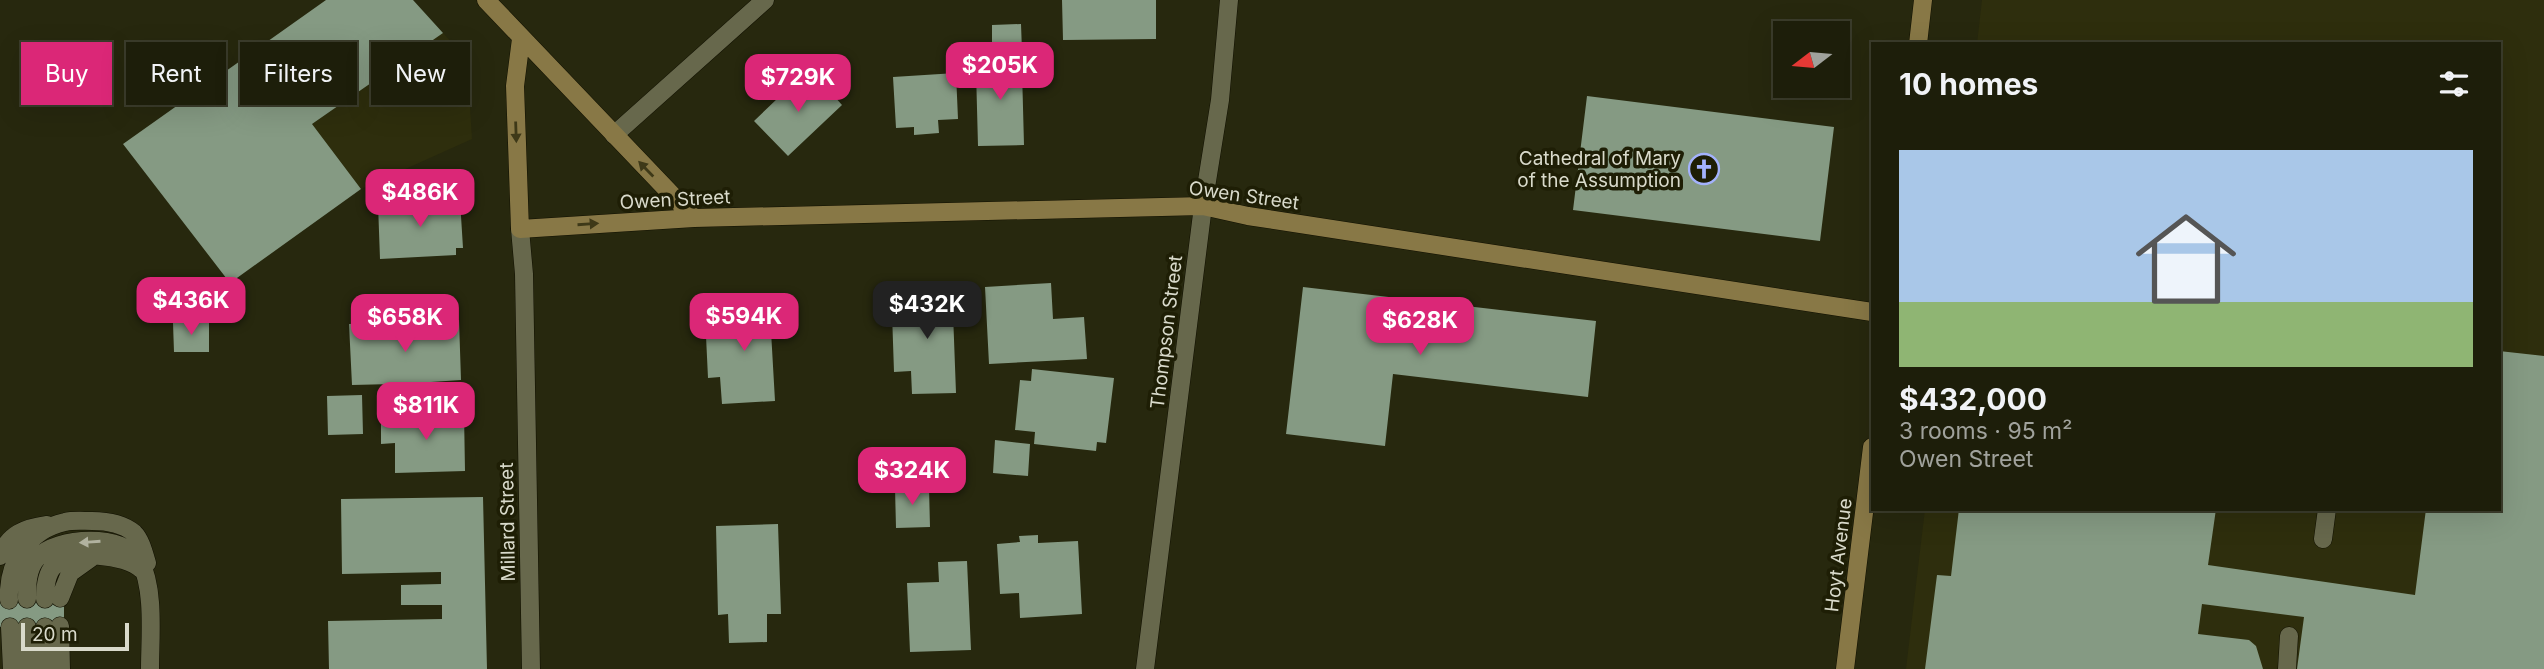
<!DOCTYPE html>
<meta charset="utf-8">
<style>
body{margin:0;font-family:Inter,sans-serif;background:#252713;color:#f1f3f6;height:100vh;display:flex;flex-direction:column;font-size:26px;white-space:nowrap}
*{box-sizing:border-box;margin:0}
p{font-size:23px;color:#a0a29c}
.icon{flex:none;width:38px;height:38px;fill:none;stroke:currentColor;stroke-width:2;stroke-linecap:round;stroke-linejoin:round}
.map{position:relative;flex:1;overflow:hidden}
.side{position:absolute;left:1871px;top:42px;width:630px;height:469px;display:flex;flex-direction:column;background:#1d1e0a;border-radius:0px;box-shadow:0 7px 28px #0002,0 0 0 2px #3b3c2b}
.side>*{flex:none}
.top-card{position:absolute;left:21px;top:42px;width:665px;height:63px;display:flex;gap:14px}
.needle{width:46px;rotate:254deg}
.controls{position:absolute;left:1773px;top:21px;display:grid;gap:14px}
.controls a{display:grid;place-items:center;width:77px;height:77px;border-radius:0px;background:#1d1e0a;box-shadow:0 7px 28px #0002,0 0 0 2px #3b3c2b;font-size:35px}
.scale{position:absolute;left:21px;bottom:18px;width:108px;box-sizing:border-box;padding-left:7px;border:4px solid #d9dacb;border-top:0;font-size:19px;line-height:24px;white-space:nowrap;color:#d9dacb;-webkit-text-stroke:5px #1e1e05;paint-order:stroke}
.price{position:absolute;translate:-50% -60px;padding:0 16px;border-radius:14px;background:#db2777;color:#fff;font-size:23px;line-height:46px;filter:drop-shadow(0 2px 4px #0008)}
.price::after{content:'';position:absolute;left:50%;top:42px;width:21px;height:16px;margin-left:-10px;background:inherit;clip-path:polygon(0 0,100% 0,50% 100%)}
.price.active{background:#222;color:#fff}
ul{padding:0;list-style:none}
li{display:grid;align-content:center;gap:14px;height:371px;padding:0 28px}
li span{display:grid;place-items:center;height:217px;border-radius:0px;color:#555}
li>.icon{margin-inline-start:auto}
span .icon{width:126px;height:126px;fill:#fffc;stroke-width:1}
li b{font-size:30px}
h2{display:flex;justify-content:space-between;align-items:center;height:84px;padding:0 28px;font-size:30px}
.chip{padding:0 24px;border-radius:0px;background:#1d1e0a;box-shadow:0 7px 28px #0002,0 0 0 2px #3b3c2b;font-size:24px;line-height:63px}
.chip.active{background:#db2777;color:#fff}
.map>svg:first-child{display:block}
.built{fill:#2e2e0d}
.building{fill:#859a83}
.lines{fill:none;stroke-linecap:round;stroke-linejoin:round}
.lane-casing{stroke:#111000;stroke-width:19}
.street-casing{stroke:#111000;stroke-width:19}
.secondary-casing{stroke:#111000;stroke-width:19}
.lane{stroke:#67684c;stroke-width:18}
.street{stroke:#67684c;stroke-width:18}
.secondary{stroke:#887846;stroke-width:18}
.oneway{fill:#3e3918}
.oneway2{fill:#b1b29f}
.labels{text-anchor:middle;stroke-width:7;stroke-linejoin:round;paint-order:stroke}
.poi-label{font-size:19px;fill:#d9dacb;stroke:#1e1e05;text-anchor:end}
.street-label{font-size:19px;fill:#d9dacb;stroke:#1e1e05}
</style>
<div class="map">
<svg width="2544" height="669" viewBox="0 0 2544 669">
<rect width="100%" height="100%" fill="#27280e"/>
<!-- built -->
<path class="built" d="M1982 0H2544V669H1906L1925 509H2499V44H1977Z
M443 33 467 59 472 139 361 189 312 124Z"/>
<!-- building -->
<path class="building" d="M326 0H413L443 33 312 124 361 189 230 283 123 144Z
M1062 0H1156V39L1063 40Z
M1021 24 1022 51 992 52V25Z
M1014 55 1015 70H1022L1024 145 978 146 976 71H983L982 56Z
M956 73 958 119 938 120 939 133 914 135V127L896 128 893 77Z
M800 77 810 87 819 79 842 105 788 156 754 121Z
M1587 96 1834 127 1820 241 1573 210Z
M460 200 463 248H456V255L380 259 378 204Z
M1051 283 1053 319 1084 317 1087 359 989 364 985 287Z
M952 286 956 393 912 394 911 371 894 372 892 313 896 309 913 308 912 287Z
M1303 287 1596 321 1588 397 1393 374 1385 446 1286 434Z
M769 296 775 401 722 404 720 377 708 378 706 336H719L717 316 720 311 741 309V297Z
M459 320 461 380 431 382V390L393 392V384L352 385 349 324Z
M209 322V352H174L173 323Z
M2499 351 2544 356V669H2297L2304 617 2202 604 2198 634 2249 640 2256 646 2263 669H1925L1937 575 1951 576 1959 509H2216L2208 565 2415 595 2426 509H2499Z
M1032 369 1114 378 1106 443 1097 442 1096 451 1034 444 1035 432 1015 430 1020 380 1031 381Z
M362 395 363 434 328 435 327 396Z
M464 413 465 471 395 473V443L381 444V415Z
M995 440 1030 444 1028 476 993 473Z
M929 487 930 527 896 528 895 488Z
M483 497 487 669H329L328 621 442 619V605H401V585L441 584V572L342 574 341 499Z
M778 524 781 614H767V642L729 643 728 614 718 615 716 526Z
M1038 535V543L1078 541 1082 614 1020 618 1019 593 1000 594 997 544 1020 542 1019 536Z
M967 561 971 650 910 652 907 583 939 582 938 562Z
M64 599V626L0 627V600Z"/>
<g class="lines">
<!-- lane casing -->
<g class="lane-casing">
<path id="lane" d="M2323 539 2327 509
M0 556C9 534 25 528 47 525
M60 598 70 573 91 558
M27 599C27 585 27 569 37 558 56 536 125 533 140 561 155 589 150 638 150 669
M45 599C45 588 46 575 53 567 71 549 126 554 142 570
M9 600C7 563 28 530 65 522 73 520 83 521 92 521 106 521 123 524 134 533 141 540 144 553 147 563
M60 626 61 669
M10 627 12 669
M27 627 28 669
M45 627 46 669
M2287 669 2289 636"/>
</g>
<!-- street casing -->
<g class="street-casing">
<path id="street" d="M614 135 765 0
M520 229 524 274 531 669
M1145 669 1203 206 1220 100 1229 0"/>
</g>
<!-- secondary casing -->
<g class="secondary-casing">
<path id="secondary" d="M486 0 694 218
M521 39 515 86 520 229 694 218 1203 206 1248 216 1872 312
M1918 44 1923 0
M1845 669 1872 447"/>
</g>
<!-- lane -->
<use href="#lane" class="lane"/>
<!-- street -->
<use href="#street" class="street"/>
<!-- secondary -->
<use href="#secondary" class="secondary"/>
</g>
<!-- one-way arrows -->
<defs><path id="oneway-solid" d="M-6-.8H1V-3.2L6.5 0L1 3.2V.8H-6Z" transform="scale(1.75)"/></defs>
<g class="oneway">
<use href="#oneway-solid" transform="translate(516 132) rotate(88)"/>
<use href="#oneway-solid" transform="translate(646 169) rotate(-134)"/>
<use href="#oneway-solid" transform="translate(588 224) rotate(-4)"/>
</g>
<use class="oneway2" href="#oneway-solid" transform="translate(90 542) rotate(176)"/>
<!-- icons -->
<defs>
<g id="church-ring" transform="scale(1.575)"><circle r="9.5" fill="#1e1e05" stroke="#a3b2fd" stroke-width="1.5"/><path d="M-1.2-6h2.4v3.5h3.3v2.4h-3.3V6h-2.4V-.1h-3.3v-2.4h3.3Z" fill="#a3b2fd"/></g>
</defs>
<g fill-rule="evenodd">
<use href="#church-ring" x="1704" y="169"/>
</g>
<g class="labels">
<!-- poi labels -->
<g class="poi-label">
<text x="1681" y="165">Cathedral of Mary<tspan x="1681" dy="22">of the Assumption</tspan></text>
</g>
<!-- street labels -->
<g class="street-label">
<text transform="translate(1244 195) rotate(8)" y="7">Owen Street</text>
<text transform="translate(675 199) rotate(-3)" y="7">Owen Street</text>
<text transform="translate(1166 332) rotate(-83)" y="7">Thompson Street</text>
<text transform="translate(507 522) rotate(-91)" y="7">Millard Street</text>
<text transform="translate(1838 555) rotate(-83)" y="7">Hoyt Avenue</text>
</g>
</g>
</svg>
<div class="controls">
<a><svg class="needle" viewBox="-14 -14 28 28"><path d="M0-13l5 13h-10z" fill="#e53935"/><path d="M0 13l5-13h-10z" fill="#a0a29c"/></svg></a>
</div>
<div class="scale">20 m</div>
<b class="price" style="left:1000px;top:102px">$205K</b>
<b class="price" style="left:798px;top:114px">$729K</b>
<b class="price" style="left:420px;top:229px">$486K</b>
<b class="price" style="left:191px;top:337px">$436K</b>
<b class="price active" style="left:927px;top:341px">$432K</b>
<b class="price" style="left:744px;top:353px">$594K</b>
<b class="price" style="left:405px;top:354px">$658K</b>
<b class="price" style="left:1420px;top:357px">$628K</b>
<b class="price" style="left:426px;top:442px">$811K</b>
<b class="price" style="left:912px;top:507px">$324K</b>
<div class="top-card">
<a class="chip active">Buy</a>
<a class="chip">Rent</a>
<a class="chip">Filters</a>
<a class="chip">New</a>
</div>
<section class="side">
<h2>10 homes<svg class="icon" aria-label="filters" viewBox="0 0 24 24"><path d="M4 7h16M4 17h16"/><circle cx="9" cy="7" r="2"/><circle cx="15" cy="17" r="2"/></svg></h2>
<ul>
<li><span style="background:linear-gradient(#a9c7e8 70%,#8fb573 0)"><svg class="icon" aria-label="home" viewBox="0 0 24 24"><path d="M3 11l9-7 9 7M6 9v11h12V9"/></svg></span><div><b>$432,000</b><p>3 rooms · 95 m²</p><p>Owen Street</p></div></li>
</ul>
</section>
</div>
